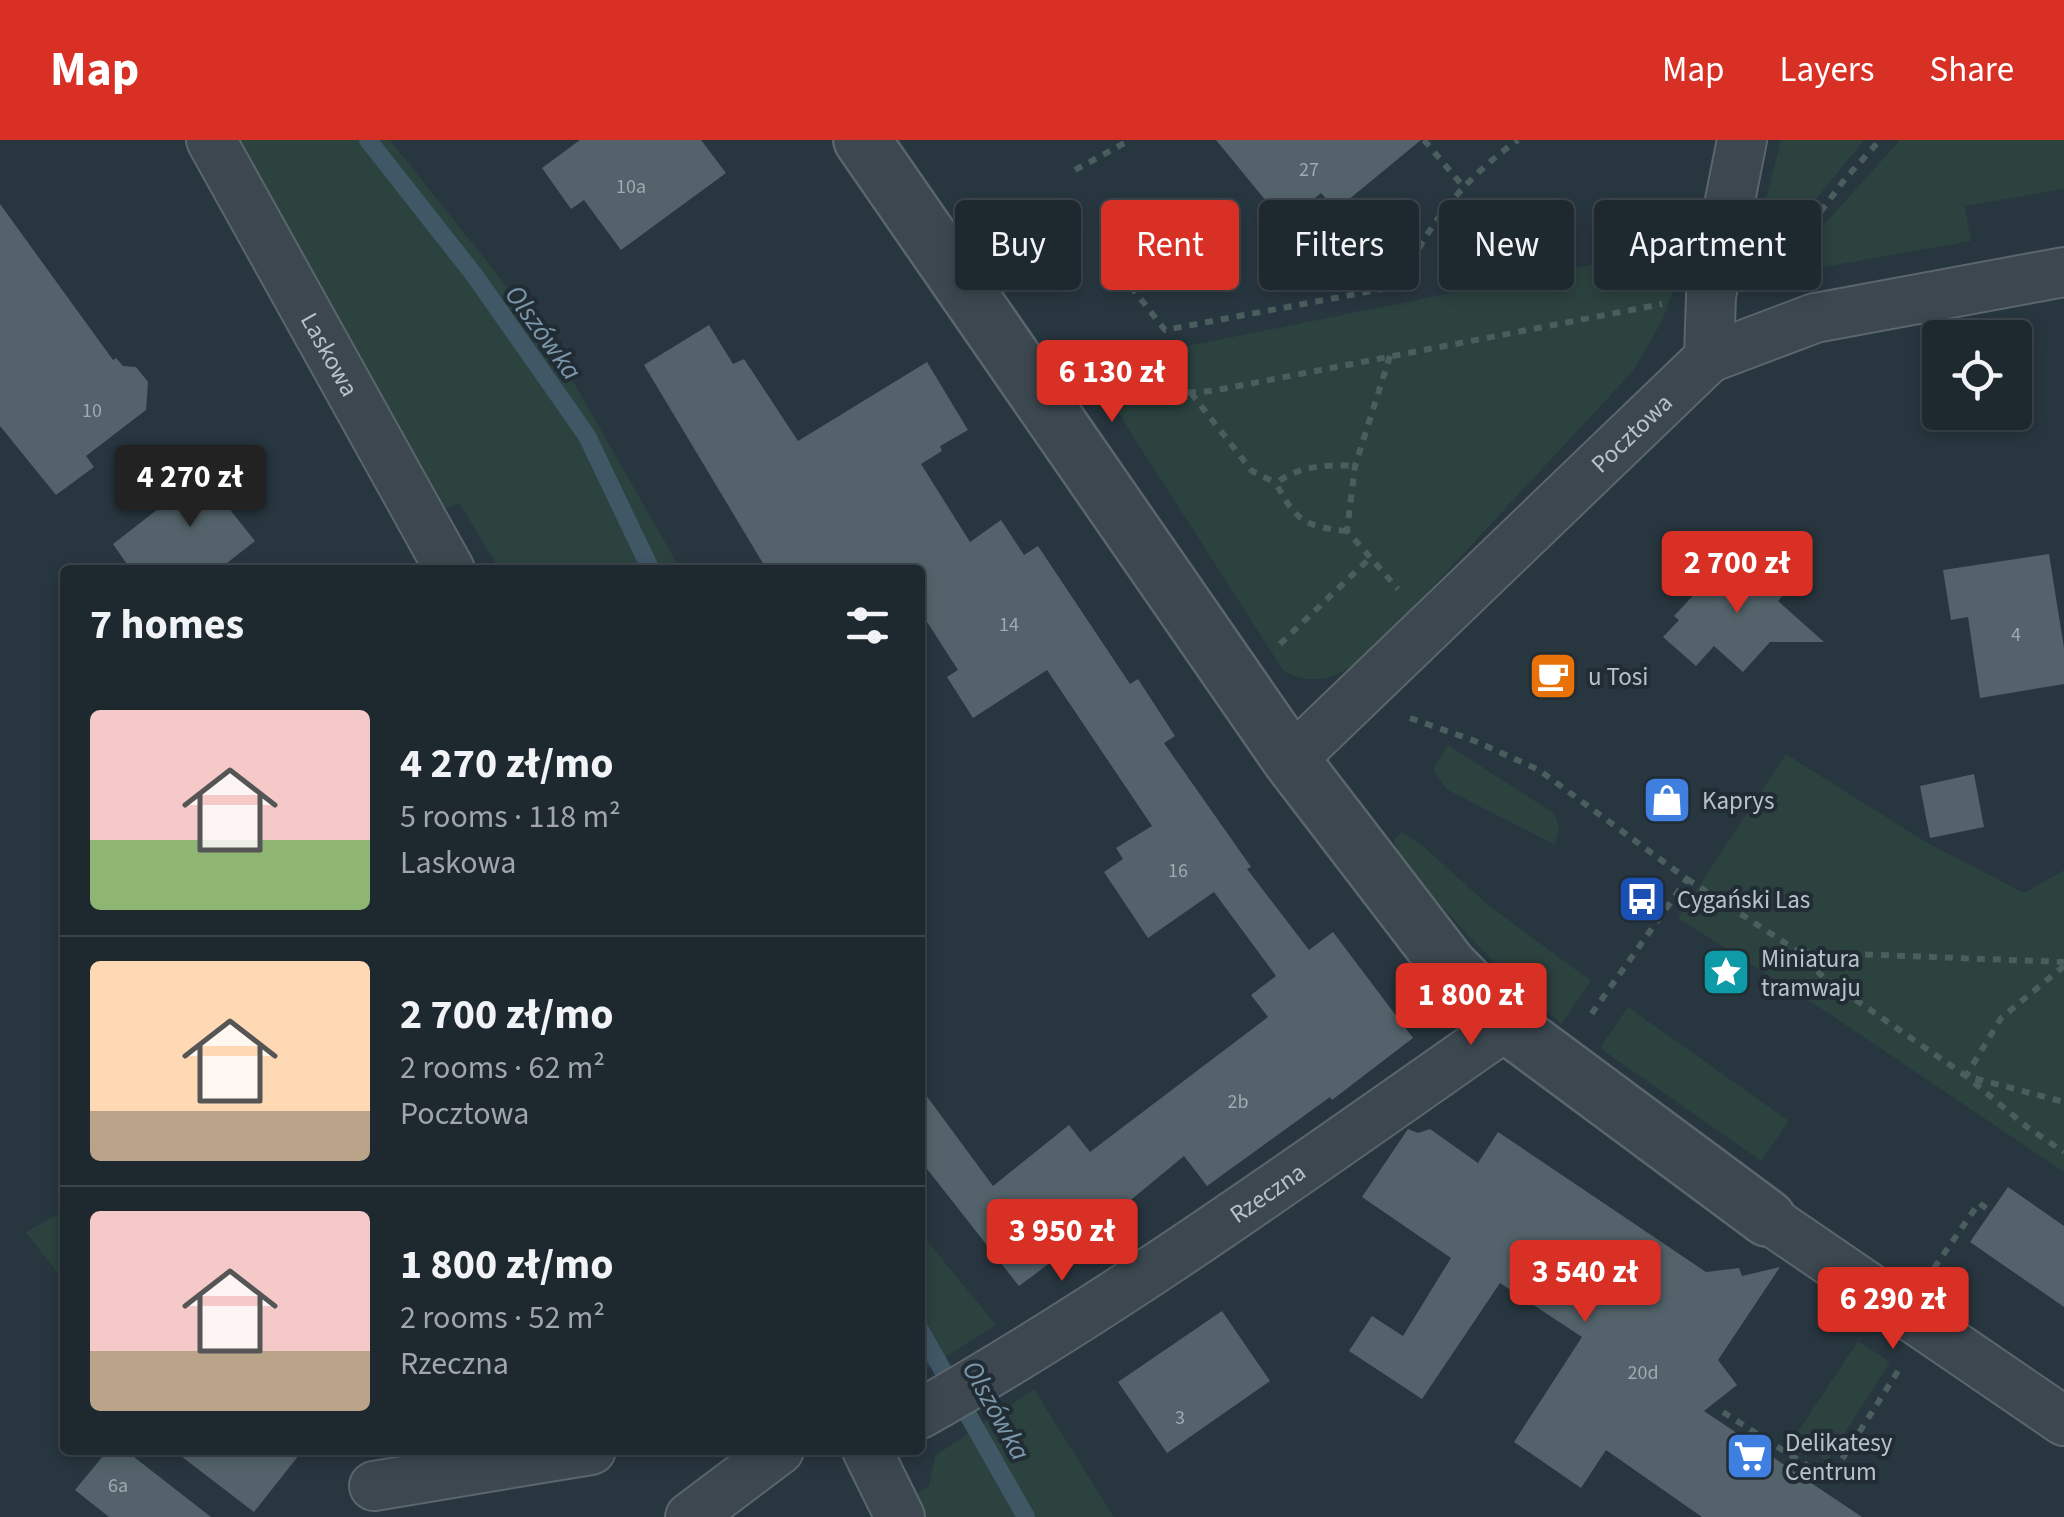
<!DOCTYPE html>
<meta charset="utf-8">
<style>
body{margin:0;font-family:"Source Sans 3",sans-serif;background:#2b343b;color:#f1f3f6;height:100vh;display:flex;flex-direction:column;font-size:38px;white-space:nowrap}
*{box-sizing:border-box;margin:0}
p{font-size:32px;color:#a1a6aa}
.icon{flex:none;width:55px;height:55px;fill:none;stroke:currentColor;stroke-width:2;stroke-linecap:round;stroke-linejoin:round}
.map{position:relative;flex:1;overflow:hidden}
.side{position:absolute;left:60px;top:425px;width:865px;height:890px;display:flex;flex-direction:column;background:#1e282f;border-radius:10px;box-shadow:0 5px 15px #0003,0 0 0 2px #3c444b}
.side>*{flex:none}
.top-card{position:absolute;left:955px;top:60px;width:950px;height:90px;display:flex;gap:20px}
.fabs{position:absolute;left:1922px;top:180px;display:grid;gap:20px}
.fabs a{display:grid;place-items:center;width:110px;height:110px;border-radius:10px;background:#1e282f;box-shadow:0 5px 15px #0003,0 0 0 2px #3c444b;font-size:50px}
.price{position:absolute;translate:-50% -85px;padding:0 22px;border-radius:10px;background:#d93025;color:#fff;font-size:32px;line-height:65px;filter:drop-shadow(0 2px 5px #0008)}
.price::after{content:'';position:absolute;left:50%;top:60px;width:30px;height:22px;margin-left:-15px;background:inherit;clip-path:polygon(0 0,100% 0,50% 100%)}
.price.selected{background:#222;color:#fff}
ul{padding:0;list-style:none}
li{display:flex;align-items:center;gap:30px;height:250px;padding:0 30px}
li+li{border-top:2px solid #3c444b}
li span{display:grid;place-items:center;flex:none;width:280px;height:200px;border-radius:10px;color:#555}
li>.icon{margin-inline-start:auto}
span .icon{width:120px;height:120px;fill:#fffc;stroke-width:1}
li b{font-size:42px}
h2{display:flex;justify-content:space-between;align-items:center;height:120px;padding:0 30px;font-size:42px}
.pill{padding:0 35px;border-radius:10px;background:#1e282f;box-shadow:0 5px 15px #0003,0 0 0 2px #3c444b;font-size:35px;line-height:90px}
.pill.selected{background:#d93025;color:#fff}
header{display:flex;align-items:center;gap:60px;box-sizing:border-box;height:140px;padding:0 50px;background:#d93025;color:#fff}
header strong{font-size:48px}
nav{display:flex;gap:55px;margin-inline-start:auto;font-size:35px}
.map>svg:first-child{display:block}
.green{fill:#2b423f}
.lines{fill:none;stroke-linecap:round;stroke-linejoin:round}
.stream{stroke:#405766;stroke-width:18}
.building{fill:#54636b}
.minor-casing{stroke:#5a656c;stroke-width:52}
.tertiary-casing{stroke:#5a656c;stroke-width:60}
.path{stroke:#4a5e5d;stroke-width:6;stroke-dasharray:8 8;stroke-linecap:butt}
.minor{stroke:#3c474f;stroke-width:48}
.tertiary{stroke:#3c474f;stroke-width:55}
.labels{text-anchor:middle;stroke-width:8;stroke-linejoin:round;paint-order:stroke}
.number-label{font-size:20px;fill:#9faab2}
.street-label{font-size:25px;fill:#b8c2c9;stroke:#212c34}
.poi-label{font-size:25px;fill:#b8c2c9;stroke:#212c34;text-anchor:start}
.water-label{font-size:28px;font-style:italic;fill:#7c97aa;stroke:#212c34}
</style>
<header>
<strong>Map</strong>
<nav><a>Map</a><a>Layers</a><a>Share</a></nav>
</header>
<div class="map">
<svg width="2064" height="1377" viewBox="0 0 2064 1377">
<rect width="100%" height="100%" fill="#28363f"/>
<!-- green -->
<path class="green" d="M227 0H390L549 199 681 430H500L460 364 430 373Z
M1781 0H1864L1782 101 1771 106 1756 97Z
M1900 0H2064V49L1965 66 1971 101 1824 127H1808L1798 121 1819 90Z
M1690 105 1662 181 1633 231 1387 496C1360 523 1323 556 1283 530L1088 226Z
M1448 605 1555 674 1559 690 1555 705 1446 649 1433 629Z
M1786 614 1924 701 2024 753 2064 730V1032L1831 875 1678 778Z
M1402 692 1422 705 1487 764 1591 841 1561 884C1512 841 1466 796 1424 745 1412 730 1398 718 1394 700Z
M1628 867 1789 981 1761 1021 1600 908Z
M65 1070V1143L26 1092Z
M920 1092 996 1185 920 1233Z
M1858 1201 1890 1222 1827 1321 1793 1299Z
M1034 1249 1114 1377H920L911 1357 929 1346 935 1316Z"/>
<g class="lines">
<!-- stream -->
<path class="stream" d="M368 0 475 136 587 296 651 430
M920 1190 1026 1377"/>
</g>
<!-- building -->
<path class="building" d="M580 0H701L726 33 621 110 584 60 571 69 542 28Z
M1216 0H1421L1336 70 1321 53 1284 83Z
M0 64 113 220 116 218 123 226 136 227 148 242 146 270 86 316 94 327 56 355 0 286Z
M709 185 733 224 744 219 798 301 927 222 968 290 940 306 942 311 921 324 970 402 1001 380 1024 415 1038 406 1130 544 1138 539 1175 596 1164 603 1251 727 1247 729 1309 810 1333 792 1413 898 1332 960 1330 957 1207 1046 1184 1016 1091 1093 1085 1086 1045 1117 1050 1123 1019 1146 920 1020V947L993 1046 1069 985 1090 1012 1268 877 1251 855 1276 836 1214 752 1148 798 1104 732 1123 719 1116 708 1152 686 1047 530 973 578 947 537 958 530 920 471V430H767L644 225Z
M216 324 245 360 231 371 255 401 218 430H131L113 404Z
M2049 414 2064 508V544L1980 558 1968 477 1951 480 1943 430Z
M1760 416 1792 445 1778 461 1824 502H1770L1743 532 1714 506 1696 526 1663 497 1679 480 1674 476 1729 417 1745 432Z
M1974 634 1984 687 1930 698 1920 646Z
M1408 989 1418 993 1430 989 1478 1023 1498 992 1706 1132 1739 1128 1742 1136 1780 1127 1718 1220 1737 1245 1704 1271 1862 1377H1702L1606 1310 1581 1348 1514 1302 1582 1197 1500 1143 1422 1259 1349 1211 1372 1176 1403 1196 1451 1118 1362 1057Z
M2008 1047 2064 1086V1167L1970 1102Z
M1222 1171 1270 1241 1167 1313 1118 1242Z
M108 1310H125L211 1377H109L75 1350Z
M173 1310H303L254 1372Z"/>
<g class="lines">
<!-- minor casing -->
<g class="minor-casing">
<g id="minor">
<path id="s1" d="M211 0 450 430"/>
<path d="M1709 218 1711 156 1742 0"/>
<path id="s2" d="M1291 620 1709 218 1815 178 2064 132"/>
<path d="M1767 1078 2064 1281"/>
<path id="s3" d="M920 1274C1124 1158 1315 1019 1507 885"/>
<path d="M867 1310 900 1377"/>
<path d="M374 1346 591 1310"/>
<path d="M690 1377 779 1310"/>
</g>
</g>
<!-- tertiary casing -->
<g class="tertiary-casing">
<path id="tertiary" d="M862 0 1291 620 1449 826 1507 885 1767 1078"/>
</g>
<!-- path -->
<path class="path" d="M1424 0 1462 45
M1075 30 1130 0
M1769 131 1780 126 1845 39 1880 0
M1121 134 1165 190 1399 146C1427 86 1463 39 1518 0
M1390 216 1355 326 1347 391 1398 449
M1191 253 1252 331 1276 343
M1108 257 1212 251 1662 164
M1347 391C1305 387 1295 380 1276 343 1299 326 1327 324 1355 326
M1280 504 1370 418
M1410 578 1475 601 1539 630 1687 739 1590 876
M1687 739 1799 812 1824 838 1966 936 2064 962
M1801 812 2064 822
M2064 826 2001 878 1966 936 2027 987 2064 1012
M1934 1128 1979 1063 1990 1071
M1723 1272 1817 1332H1834L1898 1231"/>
<!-- minor -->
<use href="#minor" class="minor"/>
<!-- tertiary -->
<use href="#tertiary" class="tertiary"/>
</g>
<!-- icons -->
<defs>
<g id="cafe-square" transform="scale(2.5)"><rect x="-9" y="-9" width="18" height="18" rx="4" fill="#e8710a" stroke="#212c34"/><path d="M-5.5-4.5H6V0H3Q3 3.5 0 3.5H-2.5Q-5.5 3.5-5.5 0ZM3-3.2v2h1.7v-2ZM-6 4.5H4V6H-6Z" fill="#fff"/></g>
<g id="shop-square" transform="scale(2.5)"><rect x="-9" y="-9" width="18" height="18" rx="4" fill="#3f7fe0" stroke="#212c34"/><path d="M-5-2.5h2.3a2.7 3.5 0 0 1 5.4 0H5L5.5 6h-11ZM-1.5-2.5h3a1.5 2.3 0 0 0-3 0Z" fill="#fff"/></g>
<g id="bus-square" transform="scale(2.5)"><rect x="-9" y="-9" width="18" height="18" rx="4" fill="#1a4fb4" stroke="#212c34"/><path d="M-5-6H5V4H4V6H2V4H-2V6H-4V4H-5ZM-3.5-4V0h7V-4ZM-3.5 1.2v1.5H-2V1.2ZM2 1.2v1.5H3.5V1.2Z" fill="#fff"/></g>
<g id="sight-square" transform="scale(2.5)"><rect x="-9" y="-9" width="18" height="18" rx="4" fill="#0f9aa8" stroke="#212c34"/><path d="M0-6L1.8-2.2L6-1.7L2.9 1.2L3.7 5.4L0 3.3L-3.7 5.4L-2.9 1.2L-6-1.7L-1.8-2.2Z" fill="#fff"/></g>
<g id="supermarket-square" transform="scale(2.5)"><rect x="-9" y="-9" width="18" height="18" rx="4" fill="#3f7fe0" stroke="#212c34"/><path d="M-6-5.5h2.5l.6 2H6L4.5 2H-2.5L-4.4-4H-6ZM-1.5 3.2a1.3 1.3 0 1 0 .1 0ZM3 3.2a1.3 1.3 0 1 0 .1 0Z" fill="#fff"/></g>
</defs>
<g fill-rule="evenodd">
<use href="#cafe-square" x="1553" y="536"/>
<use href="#shop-square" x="1667" y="660"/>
<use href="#bus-square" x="1642" y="759"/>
<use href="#sight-square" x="1726" y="832"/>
<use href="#supermarket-square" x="1750" y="1316"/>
</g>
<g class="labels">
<!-- number labels -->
<g class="number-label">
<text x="1309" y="36">27</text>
<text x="631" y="53">10a</text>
<text x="92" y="277">10</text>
<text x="1009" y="491">14</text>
<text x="2016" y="501">4</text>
<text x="1178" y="737">16</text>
<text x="1238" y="968">2b</text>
<text x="1643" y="1239">20d</text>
<text x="1180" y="1284">3</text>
<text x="118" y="1352">6a</text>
</g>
<!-- street labels -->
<g class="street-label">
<text dy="9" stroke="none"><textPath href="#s1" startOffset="245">Laskowa</textPath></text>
<text dy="9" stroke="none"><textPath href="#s2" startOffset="472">Pocztowa</textPath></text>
<text dy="9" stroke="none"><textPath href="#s3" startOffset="412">Rzeczna</textPath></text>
</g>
<!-- poi labels -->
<g class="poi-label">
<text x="1588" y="545">u Tosi</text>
<text x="1702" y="669">Kaprys</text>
<text x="1677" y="768">Cygański Las</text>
<text x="1761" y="827">Miniatura<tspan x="1761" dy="29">tramwaju</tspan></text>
<text x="1785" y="1311">Delikatesy<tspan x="1785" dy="29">Centrum</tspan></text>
</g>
<!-- water labels -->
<g class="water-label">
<text transform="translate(544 192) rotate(54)" y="10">Olszówka</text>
<text transform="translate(997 1270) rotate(61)" y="10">Olszówka</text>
</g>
</g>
</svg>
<div class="fabs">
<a><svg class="icon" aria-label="locate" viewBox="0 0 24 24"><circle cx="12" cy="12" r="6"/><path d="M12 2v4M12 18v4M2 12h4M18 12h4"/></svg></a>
</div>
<b class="price" style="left:1112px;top:285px">6 130 zł</b>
<b class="price selected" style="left:190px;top:390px">4 270 zł</b>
<b class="price" style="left:1737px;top:476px">2 700 zł</b>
<b class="price" style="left:1471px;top:908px">1 800 zł</b>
<b class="price" style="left:1062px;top:1144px">3 950 zł</b>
<b class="price" style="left:1585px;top:1185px">3 540 zł</b>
<b class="price" style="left:1893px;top:1212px">6 290 zł</b>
<div class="top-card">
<a class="pill">Buy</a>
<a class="pill selected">Rent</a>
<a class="pill">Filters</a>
<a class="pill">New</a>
<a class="pill">Apartment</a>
</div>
<section class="side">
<h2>7 homes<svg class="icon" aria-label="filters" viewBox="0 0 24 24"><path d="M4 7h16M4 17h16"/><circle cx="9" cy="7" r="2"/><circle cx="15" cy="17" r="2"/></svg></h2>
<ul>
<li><span style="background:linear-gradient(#f6c9c9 65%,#8fb573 0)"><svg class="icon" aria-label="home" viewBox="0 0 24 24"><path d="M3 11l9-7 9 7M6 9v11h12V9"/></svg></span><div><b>4 270 zł/mo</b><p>5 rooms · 118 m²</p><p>Laskowa</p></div></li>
<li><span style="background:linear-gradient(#ffd9b3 75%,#b9a48a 0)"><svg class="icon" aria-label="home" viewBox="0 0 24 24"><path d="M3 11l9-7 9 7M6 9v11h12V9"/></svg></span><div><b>2 700 zł/mo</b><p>2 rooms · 62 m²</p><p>Pocztowa</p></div></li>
<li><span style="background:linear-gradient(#f6c9c9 70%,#b9a48a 0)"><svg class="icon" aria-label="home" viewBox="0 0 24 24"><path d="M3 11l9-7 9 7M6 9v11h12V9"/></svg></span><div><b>1 800 zł/mo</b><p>2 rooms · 52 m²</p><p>Rzeczna</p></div></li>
</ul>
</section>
</div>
